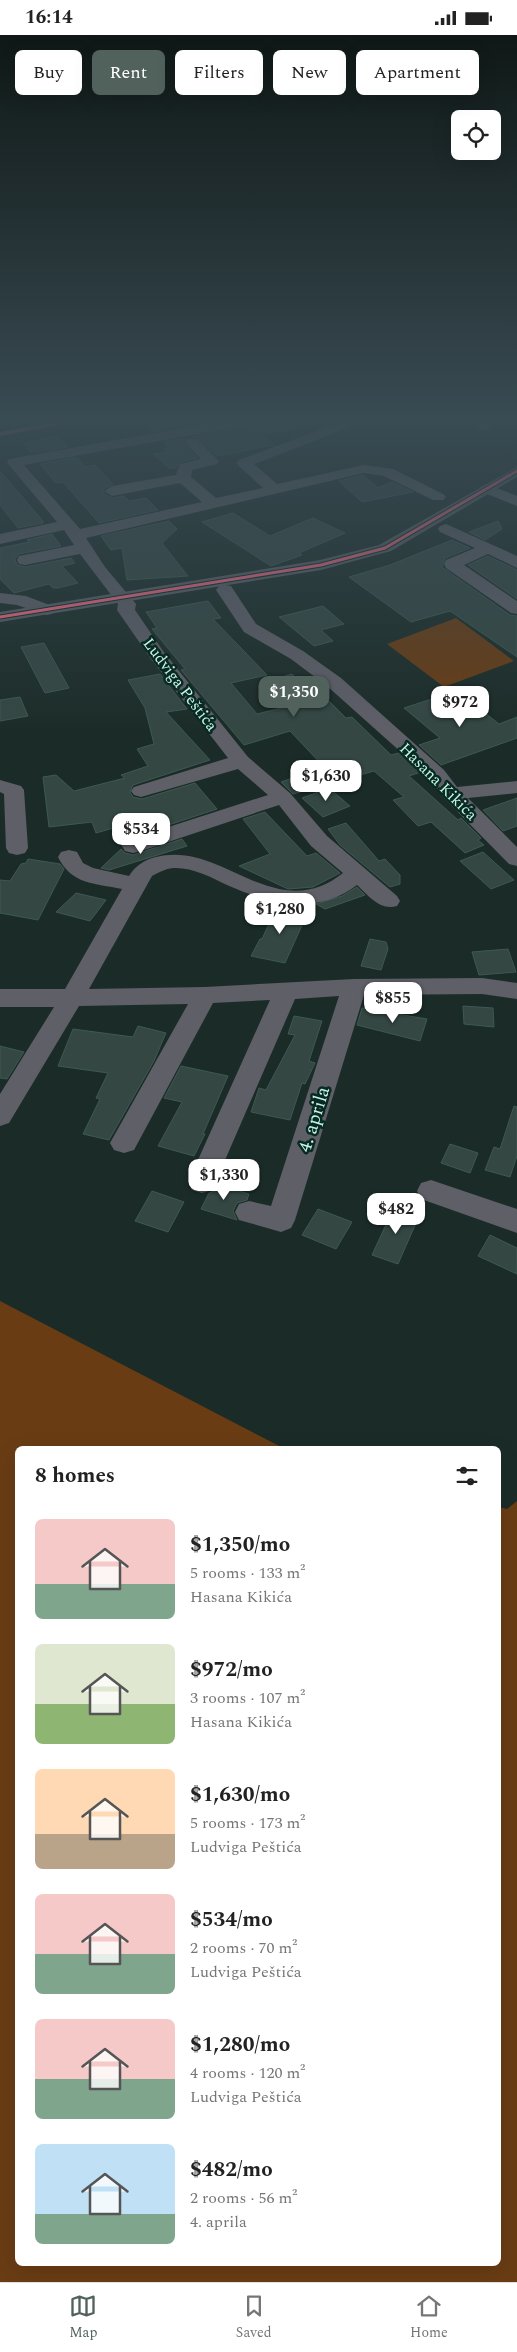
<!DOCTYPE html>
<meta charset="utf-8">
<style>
body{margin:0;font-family:Spectral,serif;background:#f2f2f2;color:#222;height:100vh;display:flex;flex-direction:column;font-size:19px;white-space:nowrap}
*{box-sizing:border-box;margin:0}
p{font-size:16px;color:#767676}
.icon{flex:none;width:28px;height:28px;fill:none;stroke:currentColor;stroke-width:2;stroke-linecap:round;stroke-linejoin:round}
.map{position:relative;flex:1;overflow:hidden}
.sheet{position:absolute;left:15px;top:1411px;width:486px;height:820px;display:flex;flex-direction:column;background:#fff;border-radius:8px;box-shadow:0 5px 20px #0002}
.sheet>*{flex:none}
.guide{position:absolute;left:15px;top:15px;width:488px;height:45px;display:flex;gap:10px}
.fabs{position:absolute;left:451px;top:75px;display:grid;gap:10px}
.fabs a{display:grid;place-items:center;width:50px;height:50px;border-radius:8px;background:#fff;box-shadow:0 5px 20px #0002;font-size:25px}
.price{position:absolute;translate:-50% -42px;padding:0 11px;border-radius:10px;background:#fff;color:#222;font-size:16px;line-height:32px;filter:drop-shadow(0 1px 2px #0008)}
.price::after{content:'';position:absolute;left:50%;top:30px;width:15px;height:11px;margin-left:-8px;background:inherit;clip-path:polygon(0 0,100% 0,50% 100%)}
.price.current{background:#51615c;color:#fff}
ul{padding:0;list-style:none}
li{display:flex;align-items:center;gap:15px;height:125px;padding:0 20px}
li span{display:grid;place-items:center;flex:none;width:140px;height:100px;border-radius:8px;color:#555}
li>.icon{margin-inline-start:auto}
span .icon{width:60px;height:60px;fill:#fffc;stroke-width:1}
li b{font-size:21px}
h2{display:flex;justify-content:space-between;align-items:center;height:60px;padding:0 20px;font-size:21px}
.tag{padding:0 18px;border-radius:8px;background:#fff;box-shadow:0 5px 20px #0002;font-size:18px;line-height:45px}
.tag.current{background:#51615c;color:#fff}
.status{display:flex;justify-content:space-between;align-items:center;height:35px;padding:0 25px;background:#fff;direction:ltr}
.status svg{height:14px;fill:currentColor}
.tabs{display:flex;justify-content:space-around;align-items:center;height:70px;border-top:1px solid #e0e0e0;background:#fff;font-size:14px;color:#767676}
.tabs a{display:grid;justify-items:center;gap:2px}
.tabs .current{color:#51615c}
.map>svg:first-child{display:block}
.green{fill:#693c14}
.building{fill:#344743;stroke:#3d5953}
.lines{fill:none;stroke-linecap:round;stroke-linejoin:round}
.minor{fill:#5f5f68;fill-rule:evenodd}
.major{fill:#5b5f67;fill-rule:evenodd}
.bus-1-casing{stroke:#082a22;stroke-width:5}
.bus-1{stroke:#fa6682;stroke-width:3}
.rail-1-casing{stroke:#082a22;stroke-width:5.5}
.rail-1{stroke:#f860b3;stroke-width:4}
.labels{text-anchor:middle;stroke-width:5;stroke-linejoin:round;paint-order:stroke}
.far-street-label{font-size:16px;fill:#c6f5e7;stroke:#082a22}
.street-label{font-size:19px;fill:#c6f5e7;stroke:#082a22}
</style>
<div class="status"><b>16:14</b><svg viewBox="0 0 49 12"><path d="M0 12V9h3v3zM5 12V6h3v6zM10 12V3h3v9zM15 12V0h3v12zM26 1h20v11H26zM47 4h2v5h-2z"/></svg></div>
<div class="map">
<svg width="517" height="2247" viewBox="0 0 517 2247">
<rect width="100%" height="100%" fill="#1b2c28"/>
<!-- green -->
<path class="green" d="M456 583 514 626 444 652 387 609Z
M0 1266 285 1414H18V2229H499V1472L507 1474 517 1466V2247H0Z"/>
<!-- building -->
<path class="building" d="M174 384H222L153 396 146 389Z
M268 384H300L301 392 262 400 273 410 217 421 198 403 191 402 259 390Z
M59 401 68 412 31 418 23 408Z
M185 403 184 408 197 423 180 427 177 432 170 434 153 419 166 417 164 414 169 413 164 407Z
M77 422 85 432 95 430 113 449 103 454V458L112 463 124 461 129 466 146 463 158 475 99 488 63 447 56 448 40 429Z
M0 436 43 486V488L18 493 0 470Z
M363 440 378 453 392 447 413 457 362 467 339 446Z
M233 478 270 501 313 483 345 498 299 518 302 520 271 531 202 487Z
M169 486 177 494 162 508 188 541 127 545 122 513 111 515 101 501Z
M498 486 502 494 485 505 469 497Z
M52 499 61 511 19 519 15 524 17 530 25 532 71 523 75 528 62 531 78 548 58 553H53L49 549 14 558 0 544V513L29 507 27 505Z
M452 505 470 513 445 523 442 532 510 580 517 581V622L450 576 411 587 349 542 390 530Z
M488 521 517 535V564L468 530Z
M208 566 221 583 213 584 267 640 231 648 257 679 297 669 272 645 292 639 320 667 328 665 346 683 352 682 391 720 399 718 421 737 409 741 458 785 461 783 481 803 478 805 484 810 465 818 431 787 418 791 393 765 404 762 374 736 293 759 281 747 324 732 290 696 244 710 181 635 185 634 152 594 157 593 146 577Z
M323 571 344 589 321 595 333 606 314 611 279 582Z
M44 608 69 653 45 658 21 612Z
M160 639 187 674 166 677 210 725 133 750 130 757 133 762 142 764 195 748 217 774 135 801 155 781 96 798 92 787 49 792 43 742 56 740 74 756 125 743 121 740 148 731 137 714 154 709 145 673 128 645Z
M444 660 453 666 465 662 499 689 517 682V703L441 730 419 710 440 703 404 673Z
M20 662 28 681 0 686V665Z
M329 753 350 771 323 782 302 763Z
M517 763V791L503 796 483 775Z
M265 777 307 821 316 818 340 838 313 852 288 854 239 831 270 819 243 784Z
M346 788 379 826 385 824 400 840V849L390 852 340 810 328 794Z
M182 804 187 811 109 835 101 833 121 814 125 818 133 820Z
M483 817 514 845 491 854 460 826Z
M28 824 60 829 64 834 38 885 0 878V845L10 846 21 829 26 828Z
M357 852 365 860 325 874 316 869 342 861Z
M76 858 106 865 90 886 56 877Z
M277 871 308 877 285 928 251 921 260 904H262Z
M370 904 386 907 388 914 381 935 361 931Z
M508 914 516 937 479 940 472 917Z
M463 971 493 973 494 992 464 989Z
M362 973 427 984 420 1006 357 990Z
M294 981 322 986 309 1026 315 1028 305 1049 302 1048 290 1085 251 1077 259 1053 266 1055 295 1000 288 999Z
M138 991 166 998 154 1026 109 1105 83 1099 100 1064 96 1063 108 1038 58 1031 73 994 133 1002Z
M0 1011 24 1017 7 1044 0 1043Z
M181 1031 228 1041 203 1099H205L194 1121 158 1111 182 1067 164 1063Z
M514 1071 517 1072V1121L510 1142 485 1135 494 1112 500 1114Z
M450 1109 478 1118 470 1138 441 1128Z
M217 1149 249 1159 247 1165 237 1168 233 1176 237 1185 201 1174 209 1158 214 1156Z
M152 1156 184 1167 168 1197 135 1186Z
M395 1170 420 1179 398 1229 372 1220Z
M318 1174 352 1187 336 1214 302 1200Z
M490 1200 517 1213V1239L478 1221Z"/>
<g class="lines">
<!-- minor -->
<path class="minor" d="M234 384H266L259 388 24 430 80 494 202 467 180 448 112 461 104 456 112 451 176 440 180 429 201 424 185 407 187 404H197L219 426 217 429 192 435 191 442 216 463 263 453 239 431 237 428 239 425 343 386 350 390 348 393 254 429 277 449 364 430 393 434 443 459 446 462 443 465H433L384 441 364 438 86 503 105 532 136 569 135 575 163 616 248 722 290 758 327 801 397 861 400 866 397 871C380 876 369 861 357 850 317 881 269 869 227 850 211 842 192 832 173 833 165 834 159 837 152 841L89 954 205 952 354 944 482 943 517 948V964L482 959 364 960 295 1185 291 1193 281 1197 239 1185 235 1177 239 1169 249 1166 271 1171 339 961 295 964 212 1155 202 1158 192 1155 188 1147 270 965 213 968 134 1115 124 1118 114 1115 110 1108 188 969 79 971 9 1088 0 1091V1059L54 972H0V954H65L122 854C94 848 72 850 58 822L61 817 69 815 77 817 83 828 93 833 129 841C135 831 144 825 156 822 202 811 236 845 279 854 304 859 324 853 343 838L311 811 279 770 141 816 133 818 125 816 122 811 125 806 268 760 238 734 148 760 141 762 134 760 131 756 134 752 228 723 151 624 117 575 118 569 80 519 25 530 19 529 17 525 19 521 74 510 64 495 0 509V499L57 487 9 430 7 427 9 424Z
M469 384H485L492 391 485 395 480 394Z
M487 449 517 461V471L482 457 479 454 482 451Z
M446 489 517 521V533L488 519 464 530 517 566V579L511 578 446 533 444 529 446 525 475 513 440 497 438 494 440 491Z
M225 550 231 551 256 589 303 616 341 643 444 735 457 752 517 746V758L468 763 517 812V831L509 829 444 763 430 743 327 651 291 624 244 597 216 555 219 551Z
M0 558 26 561 52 571 55 575 52 579 46 580 17 570 0 568Z
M0 745 21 751 24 755 28 813 25 818 17 820 9 818 6 813 4 759 0 757Z
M431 1145 517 1174V1198L421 1164 417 1156 421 1148Z"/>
<!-- major -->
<path class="major" d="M517 432V442L391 516 321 535 0 587V577L320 525 379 510Z"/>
<!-- bus-1 casing -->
<g class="bus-1-casing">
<path id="bus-1" d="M0 582 321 530 385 513 517 436"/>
</g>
<!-- bus-1 -->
<use href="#bus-1" class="bus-1"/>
<!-- rail-1 casing -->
<g class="rail-1-casing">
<path id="rail-1" d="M0 399 80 384"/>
</g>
<!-- rail-1 -->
<use href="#rail-1" class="rail-1"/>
</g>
<!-- sky -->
<linearGradient id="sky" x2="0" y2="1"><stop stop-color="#0f1816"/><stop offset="0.55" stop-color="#394b53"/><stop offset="1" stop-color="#394b53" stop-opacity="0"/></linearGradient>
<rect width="517" height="699" fill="url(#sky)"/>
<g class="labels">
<!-- far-street labels -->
<g class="far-street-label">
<text transform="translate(181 649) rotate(53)" y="6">Ludviga Peštića</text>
<text transform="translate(439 746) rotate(45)" y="6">Hasana Kikića</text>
</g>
<!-- street labels -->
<g class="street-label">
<text transform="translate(313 1084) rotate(-73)" y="7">4. aprila</text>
</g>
</g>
</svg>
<div class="fabs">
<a><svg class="icon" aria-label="locate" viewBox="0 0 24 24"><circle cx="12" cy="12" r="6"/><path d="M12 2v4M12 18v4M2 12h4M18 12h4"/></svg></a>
</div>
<b class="price current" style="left:294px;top:683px">$1,350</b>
<b class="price" style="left:460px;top:693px">$972</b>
<b class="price" style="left:326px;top:767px">$1,630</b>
<b class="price" style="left:141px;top:820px">$534</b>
<b class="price" style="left:280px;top:900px">$1,280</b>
<b class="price" style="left:393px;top:989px">$855</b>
<b class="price" style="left:224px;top:1166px">$1,330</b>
<b class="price" style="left:396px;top:1200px">$482</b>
<div class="guide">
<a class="tag">Buy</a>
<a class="tag current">Rent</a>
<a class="tag">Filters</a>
<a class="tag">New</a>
<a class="tag">Apartment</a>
</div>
<section class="sheet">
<h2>8 homes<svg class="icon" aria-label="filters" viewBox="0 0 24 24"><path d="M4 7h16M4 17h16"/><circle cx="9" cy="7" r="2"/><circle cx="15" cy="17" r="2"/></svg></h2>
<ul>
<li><span style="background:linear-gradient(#f6c9c9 65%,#7fa58c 0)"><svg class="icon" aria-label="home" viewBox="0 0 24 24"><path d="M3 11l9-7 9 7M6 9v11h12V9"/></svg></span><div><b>$1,350/mo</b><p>5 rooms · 133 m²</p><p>Hasana Kikića</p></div></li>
<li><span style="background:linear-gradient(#dfe7d0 60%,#8fb573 0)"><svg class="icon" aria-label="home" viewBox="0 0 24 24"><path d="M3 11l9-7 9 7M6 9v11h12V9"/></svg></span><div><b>$972/mo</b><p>3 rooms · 107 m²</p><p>Hasana Kikića</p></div></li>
<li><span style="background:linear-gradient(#ffd9b3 65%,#b9a48a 0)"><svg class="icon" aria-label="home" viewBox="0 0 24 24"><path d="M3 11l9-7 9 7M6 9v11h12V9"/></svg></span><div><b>$1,630/mo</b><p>5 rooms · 173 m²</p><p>Ludviga Peštića</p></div></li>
<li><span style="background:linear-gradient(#f6c9c9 60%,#7fa58c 0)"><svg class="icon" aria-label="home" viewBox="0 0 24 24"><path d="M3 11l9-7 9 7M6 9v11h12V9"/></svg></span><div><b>$534/mo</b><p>2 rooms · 70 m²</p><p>Ludviga Peštića</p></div></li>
<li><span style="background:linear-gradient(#f6c9c9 60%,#7fa58c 0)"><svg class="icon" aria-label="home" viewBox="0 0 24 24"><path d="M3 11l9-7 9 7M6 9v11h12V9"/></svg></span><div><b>$1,280/mo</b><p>4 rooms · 120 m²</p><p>Ludviga Peštića</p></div></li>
<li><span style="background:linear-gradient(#bfe0f5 70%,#7fa58c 0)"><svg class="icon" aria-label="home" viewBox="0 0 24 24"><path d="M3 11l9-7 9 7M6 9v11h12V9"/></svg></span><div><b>$482/mo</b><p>2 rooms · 56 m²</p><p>4. aprila</p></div></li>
</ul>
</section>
</div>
<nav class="tabs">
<a class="current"><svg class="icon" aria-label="map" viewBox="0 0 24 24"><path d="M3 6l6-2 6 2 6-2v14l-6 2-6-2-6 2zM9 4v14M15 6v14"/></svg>Map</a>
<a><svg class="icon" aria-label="saved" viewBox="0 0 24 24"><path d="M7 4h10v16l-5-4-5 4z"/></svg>Saved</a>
<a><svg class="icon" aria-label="home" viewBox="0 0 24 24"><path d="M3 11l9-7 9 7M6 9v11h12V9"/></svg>Home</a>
</nav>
